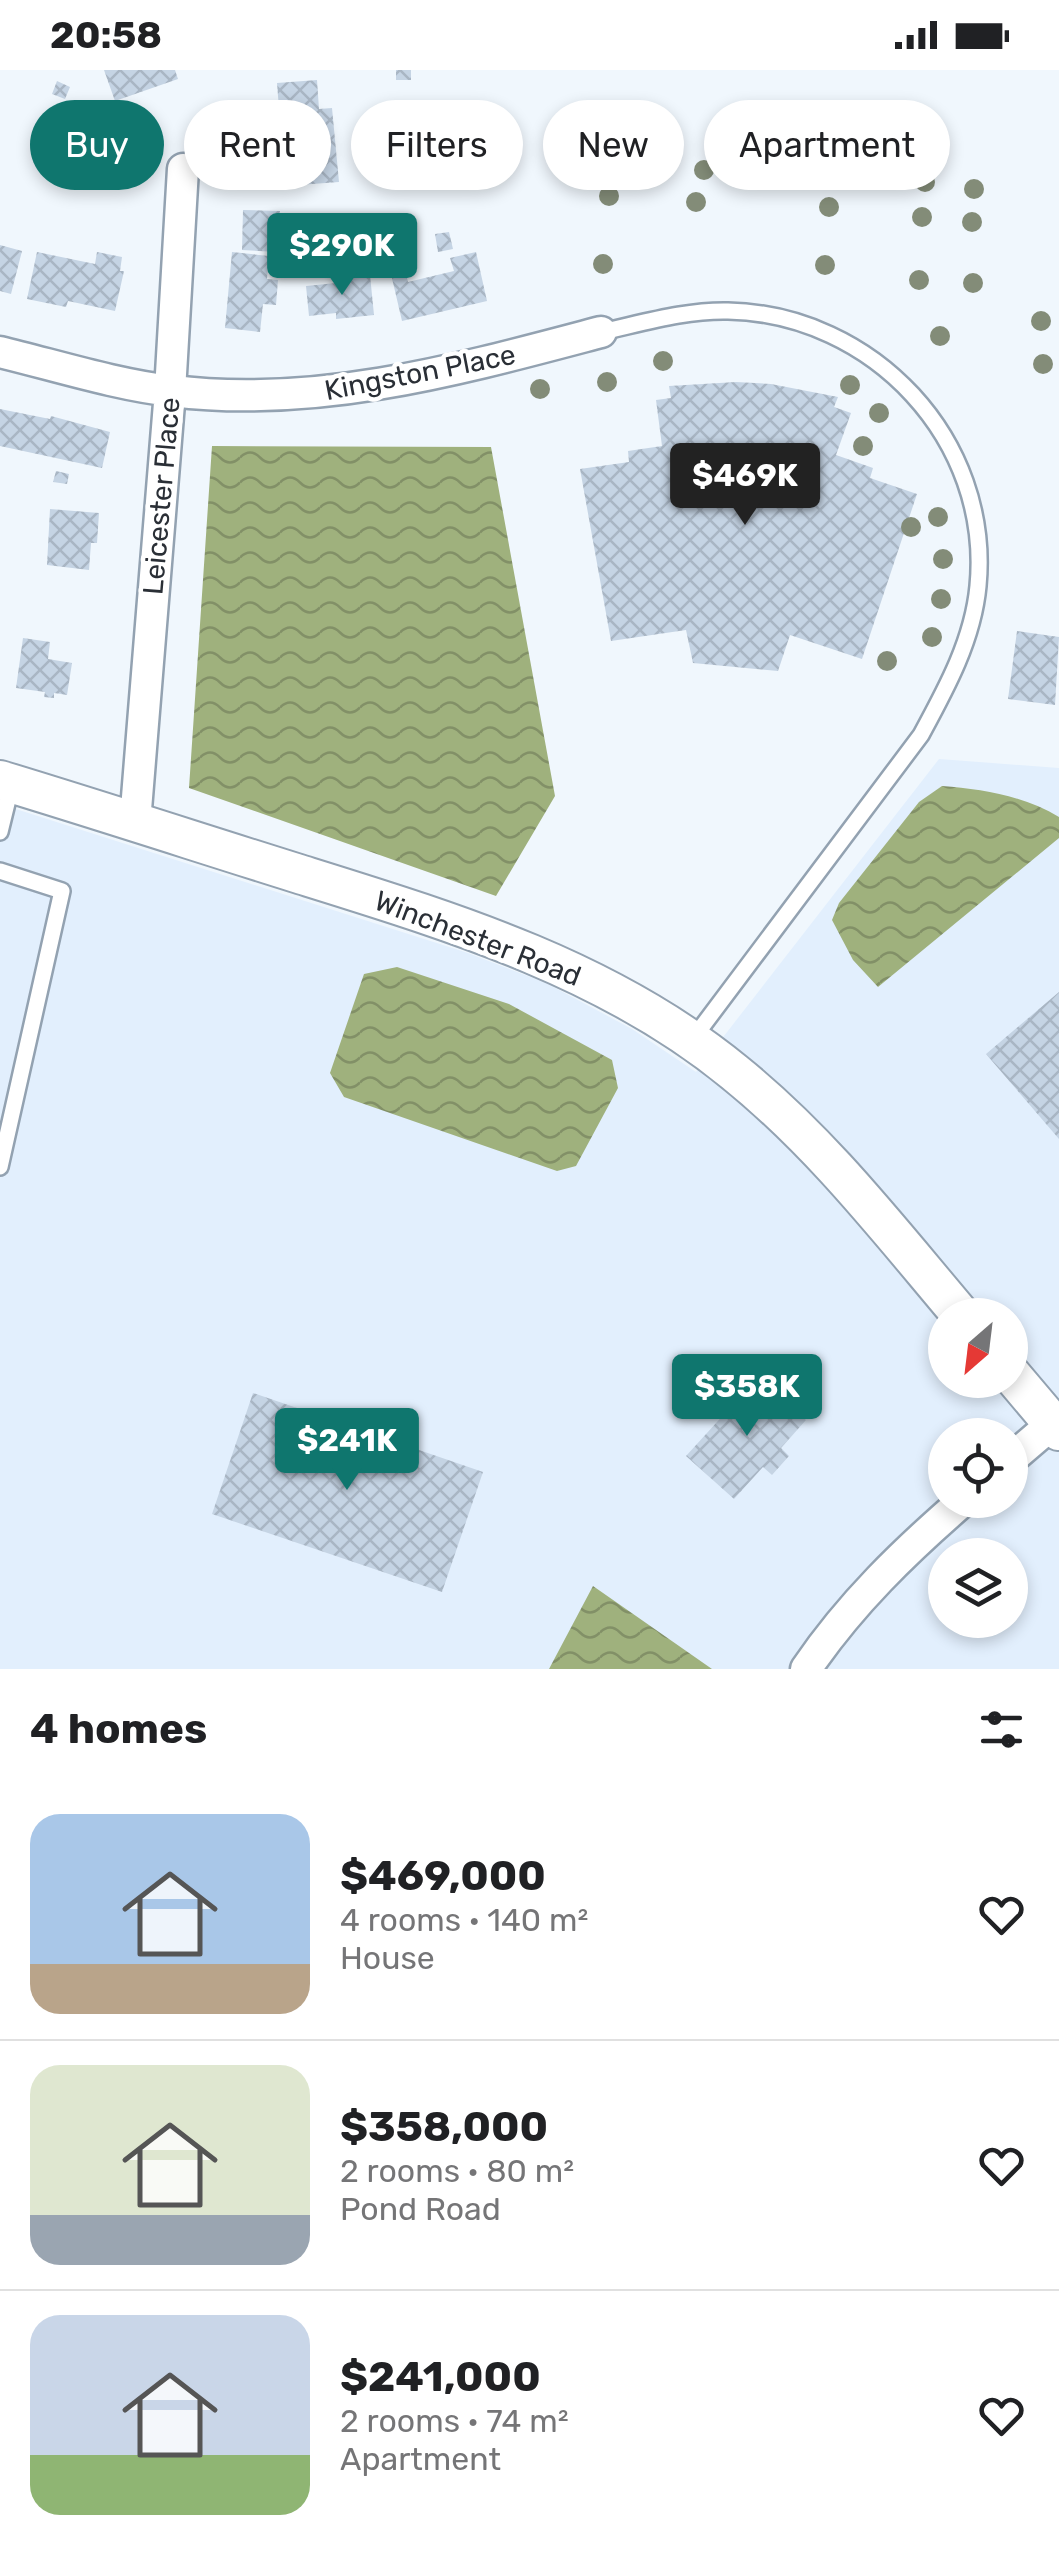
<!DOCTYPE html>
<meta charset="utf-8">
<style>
body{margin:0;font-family:Rubik,sans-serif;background:#f6f6f6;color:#202124;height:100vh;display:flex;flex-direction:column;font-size:38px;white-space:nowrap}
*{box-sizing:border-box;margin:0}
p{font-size:32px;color:#757577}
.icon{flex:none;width:55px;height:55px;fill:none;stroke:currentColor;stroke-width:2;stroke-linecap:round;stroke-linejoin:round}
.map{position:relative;height:1599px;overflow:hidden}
.panel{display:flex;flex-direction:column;background:#fff;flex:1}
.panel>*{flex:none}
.banner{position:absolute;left:30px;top:30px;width:1000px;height:90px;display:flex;gap:20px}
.needle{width:65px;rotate:208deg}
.fabs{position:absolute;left:928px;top:1228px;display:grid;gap:20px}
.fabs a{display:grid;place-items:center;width:100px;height:100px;border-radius:50%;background:#fff;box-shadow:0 5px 15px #0003;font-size:50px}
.price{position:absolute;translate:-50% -85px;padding:0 22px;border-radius:10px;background:#0f766e;color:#fff;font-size:32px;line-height:65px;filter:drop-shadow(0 2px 5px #0008)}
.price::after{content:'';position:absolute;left:50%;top:60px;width:30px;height:22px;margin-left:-15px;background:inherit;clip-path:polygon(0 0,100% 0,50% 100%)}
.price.current{background:#222;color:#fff}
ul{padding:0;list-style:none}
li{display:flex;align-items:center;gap:30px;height:250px;padding:0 30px}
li+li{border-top:2px solid #e0e0e0}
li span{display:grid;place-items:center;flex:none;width:280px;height:200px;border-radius:30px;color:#555}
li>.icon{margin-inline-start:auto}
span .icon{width:120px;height:120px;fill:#fffc;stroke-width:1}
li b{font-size:42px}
h2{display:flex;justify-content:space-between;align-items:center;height:120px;padding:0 30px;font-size:42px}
.tag{padding:0 35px;border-radius:45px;background:#fff;box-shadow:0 5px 15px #0003;font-size:35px;line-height:90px}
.tag.current{background:#0f766e;color:#fff}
.status{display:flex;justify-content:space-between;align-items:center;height:70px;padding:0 50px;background:#fff;direction:ltr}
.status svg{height:28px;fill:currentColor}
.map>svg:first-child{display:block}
.built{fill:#e2effd;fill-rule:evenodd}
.water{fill:url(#water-waves)}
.building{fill:url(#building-cross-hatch)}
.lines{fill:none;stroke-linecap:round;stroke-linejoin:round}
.service-casing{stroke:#93a2b1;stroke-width:20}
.minor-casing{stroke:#93a2b1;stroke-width:35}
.tertiary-casing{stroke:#93a2b1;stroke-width:42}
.service{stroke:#fff;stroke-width:15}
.minor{stroke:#fff;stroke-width:30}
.tertiary{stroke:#fff;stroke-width:38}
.tree{fill:#838c78}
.labels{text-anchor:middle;stroke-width:9;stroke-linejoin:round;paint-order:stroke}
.street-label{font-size:28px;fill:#2a2f36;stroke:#fff}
</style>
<div class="status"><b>20:58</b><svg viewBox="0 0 49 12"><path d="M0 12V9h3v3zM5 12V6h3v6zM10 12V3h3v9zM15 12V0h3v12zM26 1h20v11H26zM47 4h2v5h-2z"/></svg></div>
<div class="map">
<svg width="1059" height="1599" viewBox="0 0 1059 1599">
<defs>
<pattern id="water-waves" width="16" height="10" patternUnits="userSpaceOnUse" patternTransform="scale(2.5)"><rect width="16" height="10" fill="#9fb17d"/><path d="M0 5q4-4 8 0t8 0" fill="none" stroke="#829067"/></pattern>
<pattern id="building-cross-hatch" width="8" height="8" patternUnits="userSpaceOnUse" patternTransform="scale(2.5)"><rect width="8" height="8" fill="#c5d4e4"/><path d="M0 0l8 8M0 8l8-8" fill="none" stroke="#a9b6c4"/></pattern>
</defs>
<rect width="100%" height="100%" fill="#f0f7fd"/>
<!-- built -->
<path class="built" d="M939 689 1059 698V1599H0V734L468 883 546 913 632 959 696 1002ZM945 1245H1010V1310H945ZM945 1365H1010V1430H945ZM945 1485H1010V1550H945Z"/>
<!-- water -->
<path class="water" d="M212 376 491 377 555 726 496 826 189 718Z
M942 716C982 719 1025 726 1059 747V768L878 917 853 890 832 850 839 833 919 732Z
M397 897 509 934 612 990 618 1018 576 1096 557 1101 344 1027 330 1003 364 904Z
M593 1516 712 1599H549Z"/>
<!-- building -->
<path class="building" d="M104 0H175L178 9 115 31Z
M396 0H411V10H396Z
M317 10 319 39 332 38 339 112 285 116 277 13Z
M57 11 70 17 65 29 52 24Z
M71 40 107 53 87 108 51 94Z
M243 140 280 141 278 182 242 180Z
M308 157 309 169 294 170V158Z
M449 162 453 179 438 182 435 164Z
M0 175 22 181 11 224 0 221Z
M37 182 95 194 97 182 122 187 120 201H124L115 241 68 231 66 237 27 229Z
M232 182 269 186 267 209 278 210 276 235 263 234 260 262 225 258Z
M476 182 487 231 402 251 391 204 405 201 408 212 454 201 450 188Z
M370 205 374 245 336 249V243L309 246 306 216 346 212V208Z
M736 312 771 314 838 327 834 337 851 343 836 385 873 398 870 408 917 424 862 589 790 565 778 601 693 593 686 560 611 571 580 399 629 392 628 381 662 376 656 330 671 328 669 316Z
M0 339 50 349 51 346 110 362 102 398 0 376Z
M56 401 69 404 67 414 53 412Z
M50 439 99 443 97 473H91L89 500 47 495Z
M1017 561 1059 567 1055 635 1008 629Z
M23 568 50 572 48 589 72 593 67 625 54 623V628L44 627 45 622 16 618Z
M1059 922V1069L986 984Z
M758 1307 806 1350 781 1378 789 1386 772 1405 763 1397 734 1429 686 1386Z
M253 1323 483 1402 442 1522 212 1444Z"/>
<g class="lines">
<!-- service casing -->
<g class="service-casing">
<path id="service" d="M601 262C643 253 686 240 728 241 873 244 992 370 978 516 973 570 946 619 921 665L692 970
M0 762 12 713
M0 801 62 821 0 1097"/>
</g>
<!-- minor casing -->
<g class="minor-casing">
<path id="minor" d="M0 282C54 295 117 315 172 321 319 339 461 299 601 262
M135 752 170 321 183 99
M1010 1390 1053 1353
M806 1599C850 1534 905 1481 964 1430"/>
</g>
<!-- tertiary casing -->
<g class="tertiary-casing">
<path id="tertiary" d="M0 710C99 740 197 772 296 803 450 851 607 898 734 1002 821 1072 889 1160 961 1245
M1010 1303 1059 1361"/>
</g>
<!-- service -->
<use href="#service" class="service"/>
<!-- minor -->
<use href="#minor" class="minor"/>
<!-- tertiary -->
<use href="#tertiary" class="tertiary"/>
</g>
<!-- trees -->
<g class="tree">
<circle cx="612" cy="94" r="10"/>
<circle cx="704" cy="100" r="10"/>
<circle cx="833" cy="109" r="10"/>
<circle cx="925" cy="112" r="10"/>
<circle cx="974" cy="119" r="10"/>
<circle cx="609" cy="126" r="10"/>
<circle cx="696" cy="132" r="10"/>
<circle cx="829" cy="137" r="10"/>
<circle cx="922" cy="147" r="10"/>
<circle cx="972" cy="152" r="10"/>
<circle cx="603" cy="194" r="10"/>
<circle cx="825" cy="195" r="10"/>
<circle cx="919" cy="210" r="10"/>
<circle cx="973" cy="213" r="10"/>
<circle cx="1041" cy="251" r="10"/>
<circle cx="940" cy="266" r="10"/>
<circle cx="663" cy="291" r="10"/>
<circle cx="1043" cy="294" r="10"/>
<circle cx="607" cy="312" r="10"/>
<circle cx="850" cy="315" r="10"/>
<circle cx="540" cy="319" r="10"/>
<circle cx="879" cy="343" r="10"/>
<circle cx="863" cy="376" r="10"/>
<circle cx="938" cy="447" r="10"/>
<circle cx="911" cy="457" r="10"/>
<circle cx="943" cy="489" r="10"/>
<circle cx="941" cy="529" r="10"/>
<circle cx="932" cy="567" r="10"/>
<circle cx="887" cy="591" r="10"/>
</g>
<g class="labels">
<!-- street labels -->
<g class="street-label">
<text transform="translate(420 302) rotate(-11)" y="10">Kingston Place</text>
<text transform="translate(161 426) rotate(-85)" y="10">Leicester Place</text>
<text transform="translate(478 868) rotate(21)" y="10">Winchester Road</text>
</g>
</g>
</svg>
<div class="fabs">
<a><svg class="needle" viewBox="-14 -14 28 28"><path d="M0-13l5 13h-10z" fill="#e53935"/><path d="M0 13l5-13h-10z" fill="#757577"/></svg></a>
<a><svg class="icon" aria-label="locate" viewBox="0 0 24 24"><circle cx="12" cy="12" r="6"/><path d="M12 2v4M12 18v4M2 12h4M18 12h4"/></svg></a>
<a><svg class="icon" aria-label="layers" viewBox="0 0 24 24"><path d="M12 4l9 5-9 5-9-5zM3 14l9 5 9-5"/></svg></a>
</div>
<b class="price" style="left:342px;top:228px">$290K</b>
<b class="price current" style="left:745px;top:458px">$469K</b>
<b class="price" style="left:747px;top:1369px">$358K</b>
<b class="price" style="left:347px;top:1423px">$241K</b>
<div class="banner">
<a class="tag current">Buy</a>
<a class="tag">Rent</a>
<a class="tag">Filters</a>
<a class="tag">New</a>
<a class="tag">Apartment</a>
</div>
</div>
<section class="panel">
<h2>4 homes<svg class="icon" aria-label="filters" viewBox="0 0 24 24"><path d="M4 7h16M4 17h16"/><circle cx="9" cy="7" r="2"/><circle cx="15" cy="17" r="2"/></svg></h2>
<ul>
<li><span style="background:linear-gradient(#a9c7e8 75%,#b9a48a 0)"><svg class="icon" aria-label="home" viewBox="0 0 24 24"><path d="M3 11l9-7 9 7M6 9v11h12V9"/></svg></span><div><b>$469,000</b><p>4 rooms · 140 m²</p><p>House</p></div><svg class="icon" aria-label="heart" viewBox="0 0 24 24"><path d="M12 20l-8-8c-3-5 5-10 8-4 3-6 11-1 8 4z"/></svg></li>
<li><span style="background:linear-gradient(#dfe7d0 75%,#9aa5b1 0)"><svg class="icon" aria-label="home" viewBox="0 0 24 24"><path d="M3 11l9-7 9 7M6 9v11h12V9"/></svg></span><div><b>$358,000</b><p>2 rooms · 80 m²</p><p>Pond Road</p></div><svg class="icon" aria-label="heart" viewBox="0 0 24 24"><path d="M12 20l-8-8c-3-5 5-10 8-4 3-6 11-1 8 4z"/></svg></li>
<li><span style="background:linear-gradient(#c9d6e8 70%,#8fb573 0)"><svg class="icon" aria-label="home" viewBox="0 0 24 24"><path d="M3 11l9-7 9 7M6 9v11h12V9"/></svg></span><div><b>$241,000</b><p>2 rooms · 74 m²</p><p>Apartment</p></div><svg class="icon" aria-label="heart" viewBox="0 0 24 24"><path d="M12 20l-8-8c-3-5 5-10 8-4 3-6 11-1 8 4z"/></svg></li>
</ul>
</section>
